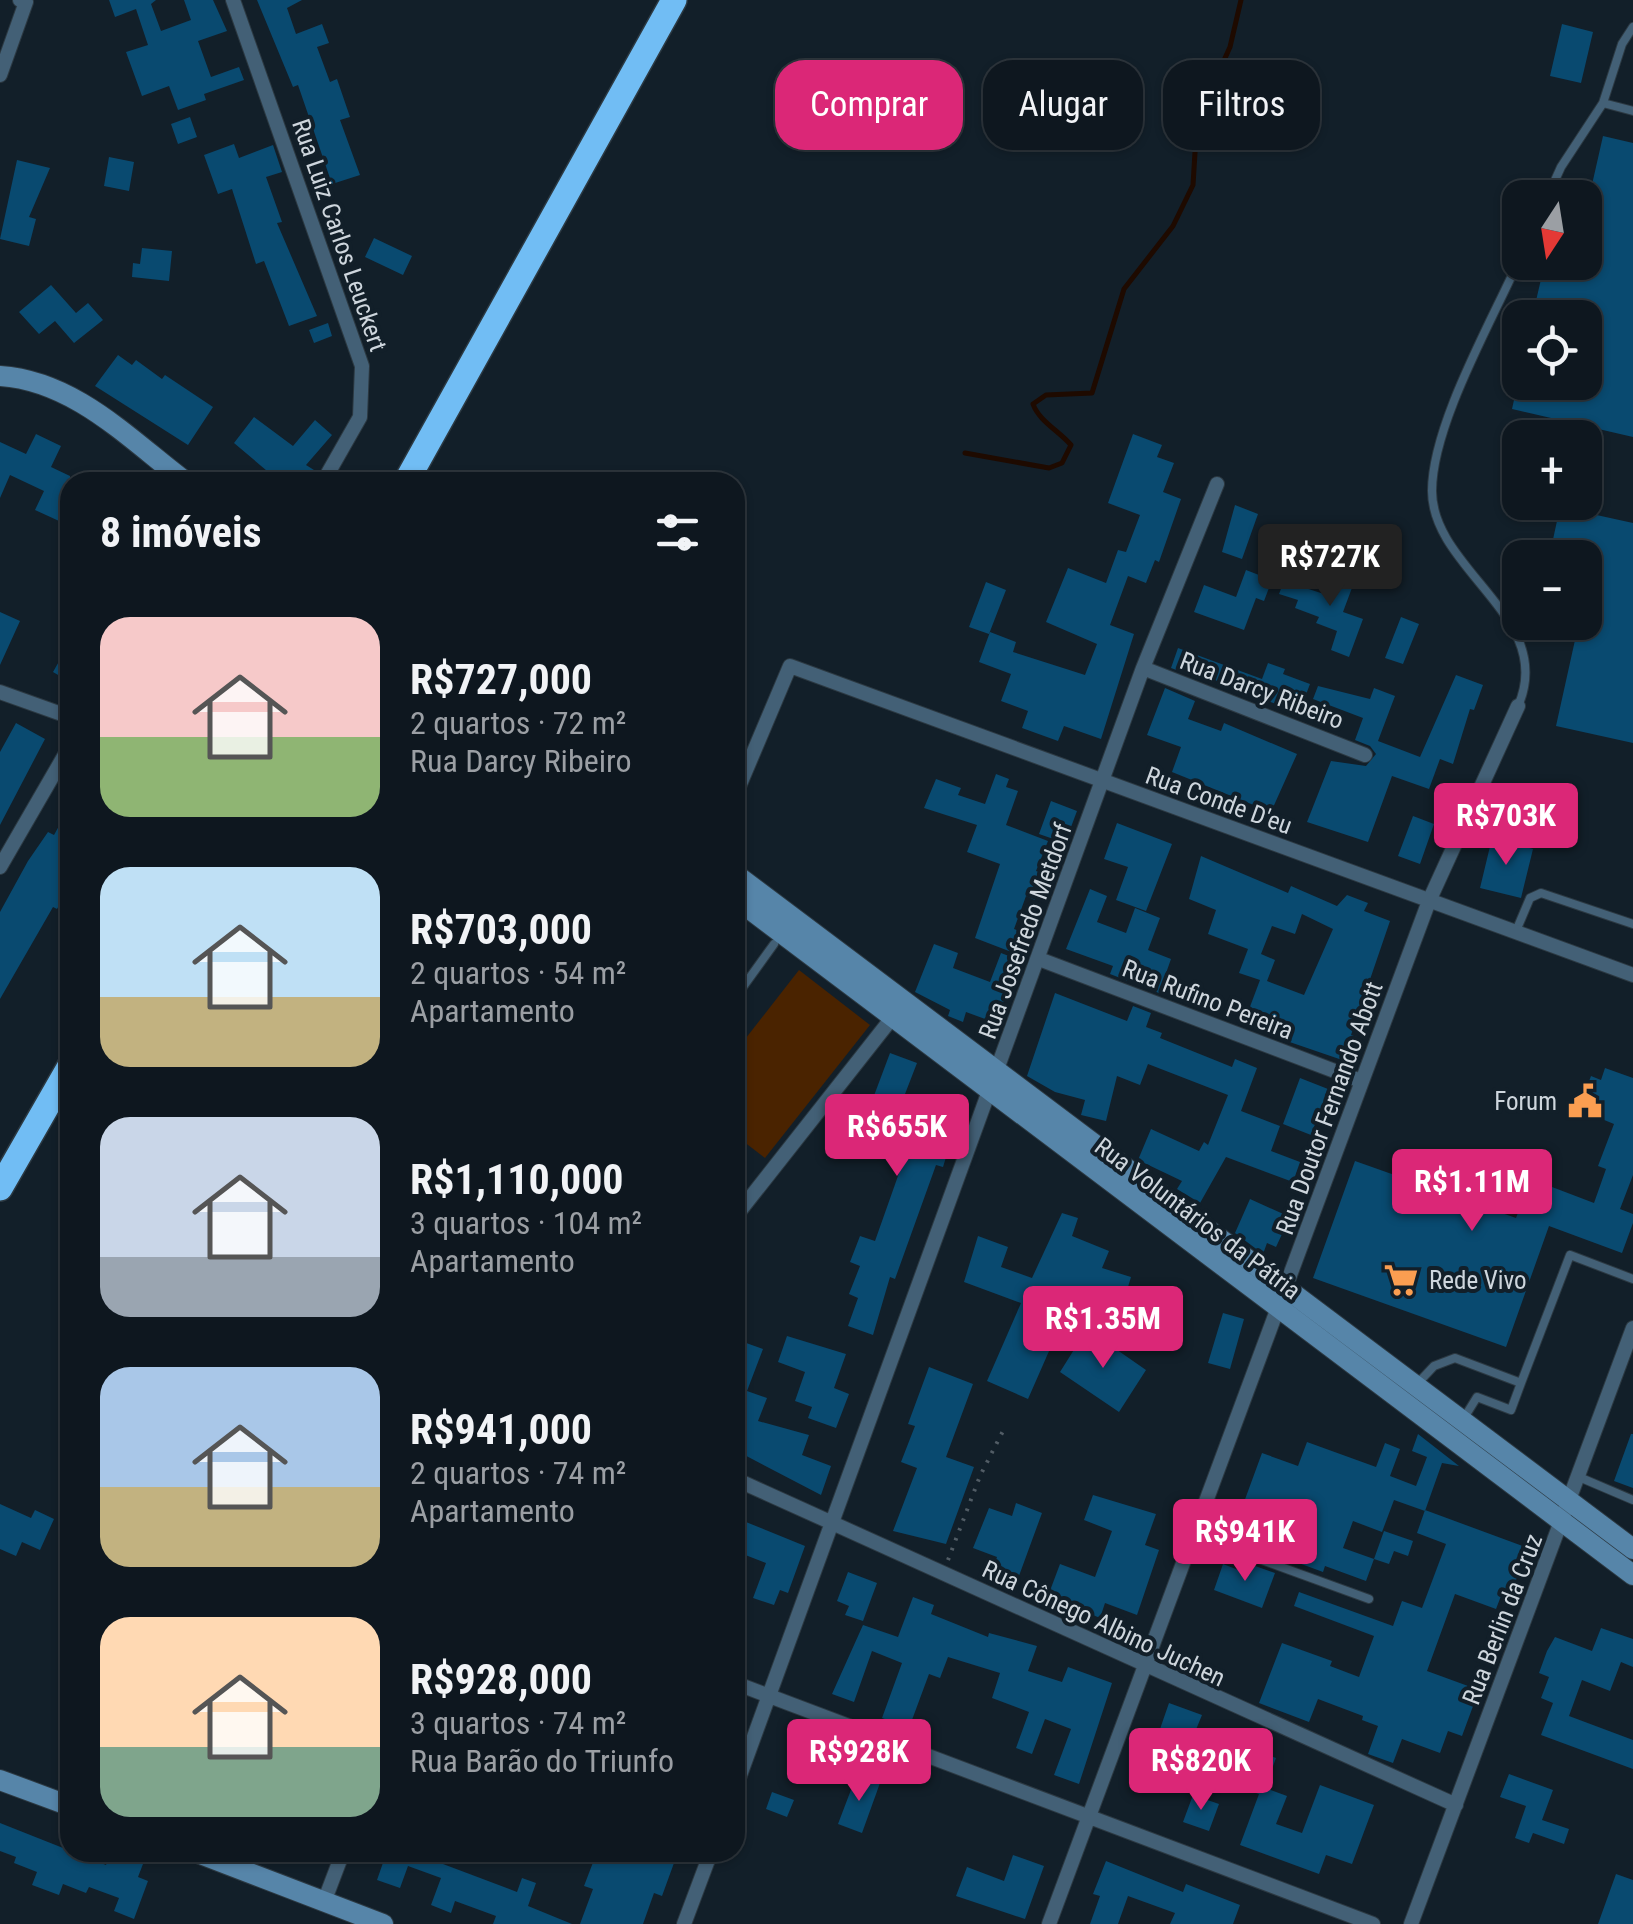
<!DOCTYPE html>
<html lang="pt">
<meta charset="utf-8">
<style>
body{margin:0;font-family:"Roboto Condensed",sans-serif;background:#172028;color:#f1f3f6;height:100vh;display:flex;flex-direction:column;font-size:38px;white-space:nowrap}
*{box-sizing:border-box;margin:0}
p{font-size:32px;color:#9b9fa4}
.icon{flex:none;width:55px;height:55px;fill:none;stroke:currentColor;stroke-width:2;stroke-linecap:round;stroke-linejoin:round}
.map{position:relative;flex:1;overflow:hidden}
.sheet{position:absolute;left:60px;top:472px;width:685px;height:1390px;display:flex;flex-direction:column;background:#0e171f;border-radius:30px;box-shadow:0 2px 8px #0004,0 0 0 2px #2e363d}
.sheet>*{flex:none}
.banner{position:absolute;left:775px;top:60px;width:708px;height:90px;display:flex;gap:20px}
.needle{width:65px;rotate:192deg}
.buttons{position:absolute;left:1502px;top:180px;display:grid;gap:20px}
.buttons a{display:grid;place-items:center;width:100px;height:100px;border-radius:20px;background:#0e171f;box-shadow:0 2px 8px #0004,0 0 0 2px #2e363d;font-size:50px}
.price{position:absolute;translate:-50% -85px;padding:0 22px;border-radius:10px;background:#db2777;color:#fff;font-size:32px;line-height:65px;filter:drop-shadow(0 2px 5px #0008)}
.price::after{content:'';position:absolute;left:50%;top:60px;width:30px;height:22px;margin-left:-15px;background:inherit;clip-path:polygon(0 0,100% 0,50% 100%)}
.price.on{background:#222;color:#fff}
ul{padding:0;list-style:none}
li{display:flex;align-items:center;gap:30px;height:250px;padding:0 40px}
li span{display:grid;place-items:center;flex:none;width:280px;height:200px;border-radius:30px;color:#555}
li>.icon{margin-inline-start:auto}
span .icon{width:120px;height:120px;fill:#fffc;stroke-width:1}
li b{font-size:42px}
h2{display:flex;justify-content:space-between;align-items:center;height:120px;padding:0 40px;font-size:42px}
.pill{padding:0 35px;border-radius:30px;background:#0e171f;box-shadow:0 2px 8px #0004,0 0 0 2px #2e363d;font-size:35px;line-height:90px}
.pill.on{background:#db2777;color:#fff}
.map>svg:first-child{display:block}
.green{fill:#4a2300}
.lines{fill:none;stroke-linecap:round;stroke-linejoin:round}
.stream{stroke:#1e0a00;stroke-width:5}
.building{fill:#094a70;fill-rule:evenodd}
.lane-casing{stroke:#2c3942;stroke-width:10}
.street-casing{stroke:#2c3942;stroke-width:16}
.secondary-casing{stroke:#2c3942;stroke-width:22}
.highway-casing{stroke:#2c3942;stroke-width:28}
.path{stroke:#515c65;stroke-width:4;stroke-dasharray:2.5 8;stroke-linecap:butt}
.lane{stroke:#436076;stroke-width:8}
.street{stroke:#436076;stroke-width:14}
.secondary{stroke:#5685a9;stroke-width:20}
.highway{stroke:#71bdf4;stroke-width:25}
.labels{text-anchor:middle;stroke-width:8;stroke-linejoin:round;paint-order:stroke}
.street-label{font-size:25px;fill:#ced6dd;stroke:#121f29}
.poi-label{font-size:25px;fill:#ced6dd;stroke:#121f29;text-anchor:end}
</style>
<div class="map">
<svg width="1633" height="1924" viewBox="0 0 1633 1924">
<rect width="100%" height="100%" fill="#121f29"/>
<!-- green -->
<path class="green" d="M799 970 870 1025 765 1158 735 1135V1052Z"/>
<g class="lines">
<!-- stream -->
<path class="stream" d="M965 453 1049 468 1062 463 1071 445C1059 431 1039 421 1033 404L1046 395 1092 393 1124 289 1173 226 1193 185 1197 120 1230 47 1241 0"/>
</g>
<!-- building -->
<path class="building" d="M109 0H156L151 4 161 31 191 20 184 0H213L227 31 198 41 211 77 239 67 244 80 204 94 206 100 178 110 169 86 142 96 126 52 148 45 136 9 115 17Z
M257 0H302L287 8 296 34 322 24 329 43 317 47 330 82 337 79 350 117 340 120 360 175 332 184 298 85 293 87Z
M1562 24 1593 32 1581 83 1550 76Z
M190 117 197 137 178 144 171 124Z
M1603 136 1633 143V437L1512 409 1518 382H1585V318H1532L1545 262H1585V198H1559L1563 183 1591 189Z
M234 144 239 158 273 145 282 172 266 177 282 222 277 223 317 316 289 326 264 261 256 264 232 189 218 194 204 155Z
M109 157 134 162 129 191 104 186Z
M17 160 50 168 29 217 36 219 29 246 0 239Z
M374 238 412 256 403 275 365 257Z
M142 248 172 251 169 281 132 277 133 263 140 264Z
M51 285 76 313 88 303 103 320 74 343 55 321 39 334 19 312Z
M328 323 332 336 314 343 309 330Z
M118 355 132 365 136 360 162 379 165 375 213 407 188 445 95 386Z
M254 417 293 446 315 420 332 435 306 465 314 470 305 482H268L273 476 234 443Z
M36 434 61 446 51 467 70 476V526L35 510 44 491 10 475 0 498V442L26 454Z
M1133 434 1162 445 1157 457 1174 463 1163 492 1181 499 1159 562 1155 560 1146 583 1128 576 1110 625 1134 634 1101 739 1064 726 1058 741 1022 728 1028 711 1001 701 1011 674 979 662 990 632 1016 642 1013 652 1085 675 1097 644 1046 622 1068 568 1106 583 1118 550 1126 552 1140 515 1108 503Z
M1235 505 1258 514 1242 559 1222 552Z
M1560 507 1633 523V743L1556 726 1579 622H1585V558H1549Z
M1337 569 1356 577 1343 612 1363 619 1349 657 1331 650 1337 631 1316 623 1319 617 1295 608 1298 600 1279 594 1284 581 1327 595Z
M1246 570 1272 580 1264 601 1256 598 1244 630 1194 612 1204 585 1236 597Z
M986 582 1006 590 989 634 969 627Z
M0 612 20 621 0 665Z
M1401 617 1419 624 1403 664 1385 658Z
M70 642V682L53 672Z
M1178 648 1262 679 1268 663 1285 669 1283 674 1310 684 1299 713 1197 673 1196 677 1171 668Z
M1456 675 1483 685 1474 710 1470 709 1453 764 1440 759 1429 789 1392 776 1368 842 1307 822 1331 761 1366 766 1376 754 1370 746 1355 740 1363 718 1313 699 1318 686 1370 699 1374 688 1395 696 1378 741 1420 757Z
M1165 688 1195 701 1188 719 1221 731 1224 723 1297 754 1271 812 1172 772 1181 747 1147 735Z
M16 723 45 739 0 825V752Z
M996 774 1009 779 1006 787 1018 791 1006 825 1048 841 1036 871 1045 874 1035 900 1026 896 1014 929 1022 932 1014 953 975 938 1000 864 967 852 977 825 924 808 936 779 961 788 958 795 985 804Z
M1544 795 1577 803 1571 824 1539 815Z
M1051 801 1077 811 1065 843 1039 834Z
M70 806V871L64 881 70 887 57 909 53 907 0 999V912L28 861 48 832 54 835Z
M1413 816 1434 824 1420 864 1398 856Z
M1117 823 1172 844 1146 911 1116 900 1128 867 1104 859Z
M1492 838 1533 849 1521 898 1480 888Z
M1201 856 1288 893 1291 886 1337 906 1347 895 1368 903 1364 911 1390 921 1351 1035 1357 1037 1348 1062 1275 1037 1280 1024 1248 1012 1260 980 1239 973 1248 949 1208 934 1216 910 1189 899ZM1302 914 1333 929 1304 995 1267 981 1275 960 1261 954 1272 926 1295 934Z
M1090 889 1107 896 1097 922 1126 933 1135 908 1160 918 1148 950 1171 959 1159 993 1110 974 1113 966 1066 949Z
M934 944 958 953 953 968 990 982 1001 953 1019 960 996 1023 966 1012 963 1022 948 1016 950 1010 915 992Z
M1055 993 1127 1021 1133 1006 1151 1013 1146 1027 1162 1033 1160 1038 1232 1067 1235 1059 1257 1068 1241 1111 1280 1126 1271 1151 1300 1162 1293 1182 1226 1157 1200 1203 1177 1189 1182 1181 1138 1160 1151 1129 1199 1151 1204 1142 1208 1145 1228 1095 1148 1064 1140 1085 1117 1076 1106 1121 1081 1115 1085 1100 1055 1092 1027 1076Z
M890 1053 917 1063 905 1094 959 1115 943 1167 936 1165 895 1279 890 1277 873 1335 848 1326 858 1298 849 1294 860 1266 850 1262 860 1236 875 1241 904 1159 882 1152 884 1146 846 1127 857 1103 869 1109Z
M1605 1068 1633 1078V1175L1620 1209 1633 1214V1223L1622 1253 1549 1226 1506 1347 1313 1278 1355 1161 1516 1218 1531 1179 1594 1203 1606 1169 1598 1166 1614 1124 1592 1115 1596 1105 1582 1100 1591 1076 1601 1080Z
M1300 1078 1328 1089 1311 1135 1283 1124Z
M1250 1199 1290 1217 1276 1247 1267 1243 1263 1254 1235 1233Z
M1062 1213 1078 1218 1072 1236 1109 1251 1102 1268 1131 1277 1125 1297 1093 1287 1084 1307 1071 1301 1028 1399 987 1381 1021 1303 964 1282 978 1236 1008 1247 1001 1267 1032 1278Z
M1223 1313 1244 1319 1230 1369 1208 1363Z
M1087 1329 1146 1370 1119 1412 1060 1372Z
M787 1336 846 1354 834 1388 849 1394 836 1428 808 1418 812 1407 795 1401 805 1372 778 1362Z
M735 1339 763 1349 747 1391 767 1398 758 1421 809 1435 802 1455 831 1466 821 1495 735 1450Z
M929 1367 973 1384 946 1457 974 1467 946 1544 893 1531 917 1468 901 1462 915 1426 908 1424Z
M1418 1434 1459 1466 1442 1463 1425 1511 1394 1500 1382 1532 1353 1521 1343 1548 1374 1559 1366 1581 1325 1566 1323 1572 1244 1543 1253 1518 1240 1513 1262 1453 1298 1466 1307 1442 1376 1467 1385 1443 1400 1449 1390 1476 1416 1486 1427 1457 1412 1451Z
M1631 1434H1633V1488L1614 1481Z
M1093 1495 1156 1514 1145 1545 1159 1550 1137 1615 1105 1603 1100 1618 1048 1596 1060 1564 1095 1577 1112 1531 1084 1520Z
M1016 1503 1042 1513 1016 1584 991 1574 997 1557 973 1548 989 1508 1012 1516Z
M0 1504 31 1518 35 1510 54 1519 40 1550 22 1542 16 1556 0 1549Z
M1425 1510 1528 1548 1509 1599 1501 1596 1496 1609 1455 1594 1427 1671 1479 1690 1462 1736 1448 1731 1440 1753 1402 1739 1393 1763 1368 1754 1378 1726 1362 1720 1363 1716 1318 1699 1309 1722 1259 1703 1282 1643 1332 1661 1330 1666 1359 1677 1374 1636 1294 1606 1299 1592 1393 1626 1402 1601 1422 1608 1446 1544 1417 1533Z
M746 1522 805 1546 788 1593 780 1590 774 1605 753 1598 766 1563 735 1551Z
M1384 1531 1413 1541 1408 1556 1394 1551 1389 1564 1374 1559Z
M1244 1562 1275 1573 1262 1608 1214 1590 1223 1564 1241 1571Z
M848 1572 877 1583 863 1621 845 1615 849 1606 837 1601Z
M913 1597 934 1605 931 1614 988 1637 989 1633 1037 1646 1028 1671 1062 1682 1068 1667 1112 1683 1079 1784 1054 1775 1071 1729 1045 1719 1032 1754 1016 1748 1029 1712 992 1698 1000 1673 948 1657 940 1678 929 1674 909 1728 882 1718 902 1663 872 1651 854 1702 832 1694 863 1625 898 1637Z
M1601 1628 1633 1639V1667L1621 1662 1610 1691 1582 1680 1569 1716 1633 1740V1769L1541 1735 1553 1703 1541 1698 1549 1677 1539 1673 1547 1651 1555 1637 1592 1651Z
M1169 1703 1202 1715 1181 1766 1151 1755Z
M1258 1751 1276 1758 1265 1788 1287 1796 1276 1824 1302 1833 1320 1785 1374 1805 1352 1864 1326 1855 1319 1874 1240 1845 1259 1794 1236 1786 1245 1764 1252 1766Z
M857 1774 880 1783 862 1833 838 1824Z
M1509 1774 1553 1790 1542 1820 1569 1829 1564 1844 1533 1833 1529 1843 1515 1838 1526 1806 1500 1797Z
M772 1792 794 1800 787 1817 766 1809Z
M1193 1795 1219 1804 1209 1831 1183 1822Z
M0 1823 106 1865 111 1852 143 1864 138 1877 148 1881 134 1919 114 1911 119 1898 89 1887 86 1893 63 1884 59 1895 32 1885 37 1872 14 1863 16 1857 0 1851Z
M377 1852H447L443 1864 517 1892 522 1878 536 1883 528 1906 572 1924H493L496 1916 455 1901 451 1913 431 1905 441 1878 408 1866 400 1888 377 1880 385 1857Z
M597 1852H678L662 1896 654 1893 643 1924H580L593 1889 584 1886Z
M1013 1855 1044 1866 1025 1919 956 1896 967 1867 1004 1881Z
M1106 1861 1183 1892 1186 1884 1240 1905 1233 1924H1170L1175 1913 1128 1896 1118 1924H1090L1100 1896 1093 1894Z
M1616 1874 1633 1880V1924H1598Z"/>
<g class="lines">
<!-- lane casing -->
<g class="lane-casing">
<path id="lane" d="M1603 103 1622 44 1633 27
M1547 198 1561 167 1603 103 1633 111
M1518 706C1557 618 1432 570 1432 491 1432 425 1492 321 1520 258
M1516 931 1530 898 1541 893 1633 924
M735 998 774 944
M1418 1383 1434 1366 1455 1358 1521 1383 1570 1255 1633 1279
M1464 1418 1477 1397 1511 1410 1521 1383
M1579 1477 1633 1500
M1196 1536 1369 1599"/>
</g>
<!-- street casing -->
<g class="street-casing">
<path id="street" d="M233 0 362 366 360 417 323 482
M0 75 26 2 20 0
M1143 668 1365 755
M0 692 70 717
M735 796 790 666 1633 975
M0 867 70 746
M1039 959 1361 1081
M739 1212 892 1018
M735 1479 1456 1805
M735 1683 1373 1924
M735 1789 1143 668 1217 484
M324 1902 343 1852
M684 1924 711 1852
M1049 1924 1429 901 1518 706
M1411 1924 1633 1328"/>
</g>
<!-- secondary casing -->
<g class="secondary-casing">
<path id="secondary" d="M0 376C75 381 129 439 186 482
M735 874 1633 1549
M735 898 1633 1575
M0 1780 70 1806
M195 1852 383 1924"/>
</g>
<!-- highway casing -->
<g class="highway-casing">
<path id="highway" d="M406 482 674 0
M0 1188 70 1066"/>
</g>
<!-- path -->
<path class="path" d="M948 1560 980 1476 1004 1429"/>
<!-- lane -->
<use href="#lane" class="lane"/>
<!-- street -->
<use href="#street" class="street"/>
<!-- secondary -->
<use href="#secondary" class="secondary"/>
<!-- highway -->
<use href="#highway" class="highway"/>
</g>
<!-- icons -->
<defs>
<g id="civic-bare" transform="scale(2.7)"><path d="M-.6-6.5H3V-4.5H.6V-3L4-1V1h2V6H-6V1h2V-1L-.6-3ZM-1.2 2.5V6h2.4V2.5Z" fill="#fb9e51" stroke="#121f29" stroke-width="2.5" paint-order="stroke"/></g>
<g id="supermarket-bare" transform="scale(2.7)"><path d="M-6-5.5h2.5l.6 2H6L4.5 2H-2.5L-4.4-4H-6ZM-1.5 3.2a1.3 1.3 0 1 0 .1 0ZM3 3.2a1.3 1.3 0 1 0 .1 0Z" fill="#fb9e51" stroke="#121f29" stroke-width="2.5" paint-order="stroke"/></g>
</defs>
<g fill-rule="evenodd">
<use href="#civic-bare" x="1585" y="1101"/>
<use href="#supermarket-bare" x="1401" y="1280"/>
</g>
<g class="labels">
<!-- street labels -->
<g class="street-label">
<text transform="translate(340 235) rotate(71)" y="9">Rua Luiz Carlos Leuckert</text>
<text transform="translate(1262 690) rotate(21)" y="9">Rua Darcy Ribeiro</text>
<text transform="translate(1219 800) rotate(20)" y="9">Rua Conde D'eu</text>
<text transform="translate(1025 931) rotate(-70)" y="9">Rua Josefredo Metdorf</text>
<text transform="translate(1208 999) rotate(21)" y="9">Rua Rufino Pereira</text>
<text transform="translate(1329 1108) rotate(-70)" y="9">Rua Doutor Fernando Abott</text>
<text transform="translate(1198 1218) rotate(37)" y="9">Rua Voluntários da Pátria</text>
<text transform="translate(1502 1619) rotate(-69)" y="9">Rua Berlin da Cruz</text>
<text transform="translate(1104 1623) rotate(25)" y="9">Rua Cônego Albino Juchen</text>
</g>
<!-- poi labels -->
<g class="poi-label">
<text x="1557" y="1110">Forum</text>
<text x="1429" y="1289" text-anchor="start">Rede Vivo</text>
</g>
</g>
</svg>
<div class="buttons">
<a><svg class="needle" viewBox="-14 -14 28 28"><path d="M0-13l5 13h-10z" fill="#e53935"/><path d="M0 13l5-13h-10z" fill="#9b9fa4"/></svg></a>
<a><svg class="icon" aria-label="locate" viewBox="0 0 24 24"><circle cx="12" cy="12" r="6"/><path d="M12 2v4M12 18v4M2 12h4M18 12h4"/></svg></a>
<a>+</a>
<a>−</a>
</div>
<b class="price on" style="left:1330px;top:609px">R$727K</b>
<b class="price" style="left:1506px;top:868px">R$703K</b>
<b class="price" style="left:897px;top:1179px">R$655K</b>
<b class="price" style="left:1472px;top:1234px">R$1.11M</b>
<b class="price" style="left:1103px;top:1371px">R$1.35M</b>
<b class="price" style="left:1245px;top:1584px">R$941K</b>
<b class="price" style="left:859px;top:1804px">R$928K</b>
<b class="price" style="left:1201px;top:1813px">R$820K</b>
<div class="banner">
<a class="pill on">Comprar</a>
<a class="pill">Alugar</a>
<a class="pill">Filtros</a>
</div>
<section class="sheet">
<h2>8 imóveis<svg class="icon" aria-label="filters" viewBox="0 0 24 24"><path d="M4 7h16M4 17h16"/><circle cx="9" cy="7" r="2"/><circle cx="15" cy="17" r="2"/></svg></h2>
<ul>
<li><span style="background:linear-gradient(#f6c9c9 60%,#8fb573 0)"><svg class="icon" aria-label="home" viewBox="0 0 24 24"><path d="M3 11l9-7 9 7M6 9v11h12V9"/></svg></span><div><b>R$727,000</b><p>2 quartos · 72 m²</p><p>Rua Darcy Ribeiro</p></div></li>
<li><span style="background:linear-gradient(#bfe0f5 65%,#c2b280 0)"><svg class="icon" aria-label="home" viewBox="0 0 24 24"><path d="M3 11l9-7 9 7M6 9v11h12V9"/></svg></span><div><b>R$703,000</b><p>2 quartos · 54 m²</p><p>Apartamento</p></div></li>
<li><span style="background:linear-gradient(#c9d6e8 70%,#9aa5b1 0)"><svg class="icon" aria-label="home" viewBox="0 0 24 24"><path d="M3 11l9-7 9 7M6 9v11h12V9"/></svg></span><div><b>R$1,110,000</b><p>3 quartos · 104 m²</p><p>Apartamento</p></div></li>
<li><span style="background:linear-gradient(#a9c7e8 60%,#c2b280 0)"><svg class="icon" aria-label="home" viewBox="0 0 24 24"><path d="M3 11l9-7 9 7M6 9v11h12V9"/></svg></span><div><b>R$941,000</b><p>2 quartos · 74 m²</p><p>Apartamento</p></div></li>
<li><span style="background:linear-gradient(#ffd9b3 65%,#7fa58c 0)"><svg class="icon" aria-label="home" viewBox="0 0 24 24"><path d="M3 11l9-7 9 7M6 9v11h12V9"/></svg></span><div><b>R$928,000</b><p>3 quartos · 74 m²</p><p>Rua Barão do Triunfo</p></div></li>
</ul>
</section>
</div>
